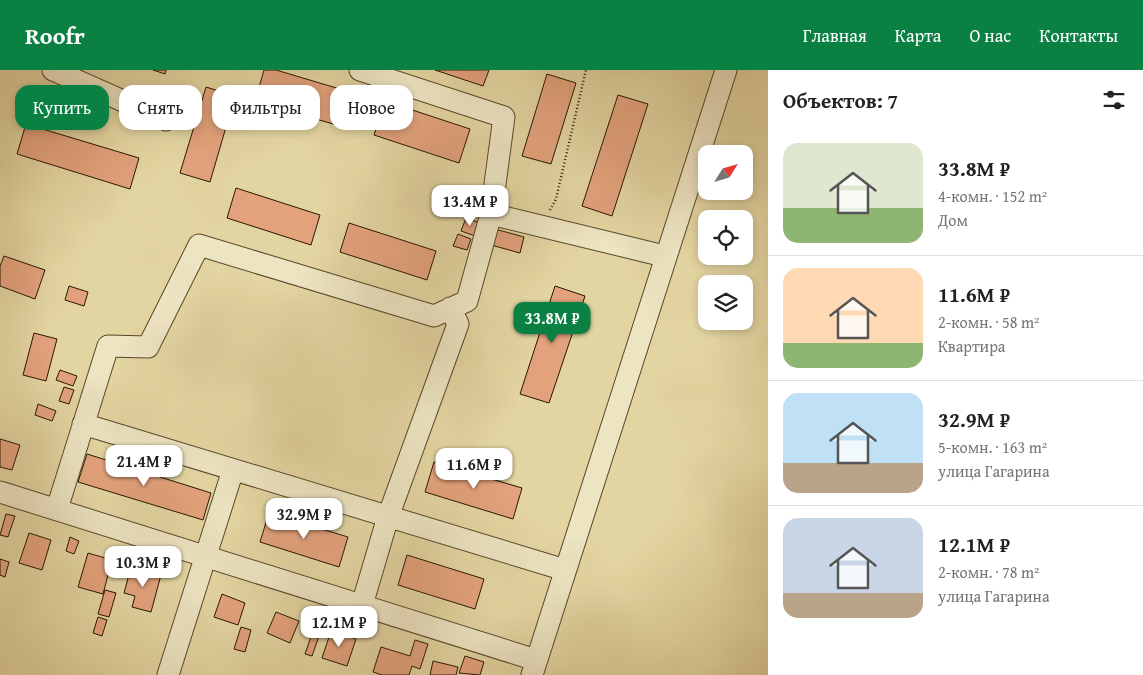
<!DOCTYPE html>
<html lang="ru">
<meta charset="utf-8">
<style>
body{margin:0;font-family:"Gentium Book Plus",serif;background:#f6f6f6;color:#222;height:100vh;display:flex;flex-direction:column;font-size:19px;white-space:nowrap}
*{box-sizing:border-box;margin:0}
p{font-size:16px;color:#767676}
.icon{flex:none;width:28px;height:28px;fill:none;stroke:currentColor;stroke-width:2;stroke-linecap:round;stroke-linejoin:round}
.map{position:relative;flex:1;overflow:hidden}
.drawer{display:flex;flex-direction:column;background:#fff;width:375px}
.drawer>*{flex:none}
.banner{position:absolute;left:15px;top:15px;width:475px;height:45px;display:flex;gap:10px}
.needle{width:32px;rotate:53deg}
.buttons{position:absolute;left:698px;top:75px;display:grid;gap:10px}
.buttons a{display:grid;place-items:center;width:55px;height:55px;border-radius:10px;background:#fff;box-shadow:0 2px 8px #0003;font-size:25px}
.price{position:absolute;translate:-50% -42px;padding:0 11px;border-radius:10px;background:#fff;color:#222;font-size:16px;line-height:32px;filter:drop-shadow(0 1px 2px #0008)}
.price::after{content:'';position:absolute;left:50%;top:30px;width:15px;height:11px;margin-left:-8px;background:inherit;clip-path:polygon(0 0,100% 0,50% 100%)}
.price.current{background:#0b8043;color:#fff}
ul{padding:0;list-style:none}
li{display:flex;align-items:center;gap:15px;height:125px;padding:0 15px}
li+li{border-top:1px solid #e0e0e0}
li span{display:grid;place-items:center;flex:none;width:140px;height:100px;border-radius:15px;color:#555}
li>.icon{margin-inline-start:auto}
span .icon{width:60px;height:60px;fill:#fffc;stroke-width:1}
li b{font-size:21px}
h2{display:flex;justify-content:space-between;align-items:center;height:60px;padding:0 15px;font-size:21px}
.pill{padding:0 18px;border-radius:15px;background:#fff;box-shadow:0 2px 8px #0003;font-size:18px;line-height:45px}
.pill.current{background:#0b8043;color:#fff}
header{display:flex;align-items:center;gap:30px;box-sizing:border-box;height:70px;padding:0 25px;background:#0b8043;color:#fff}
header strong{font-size:24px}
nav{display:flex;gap:28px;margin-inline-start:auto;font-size:18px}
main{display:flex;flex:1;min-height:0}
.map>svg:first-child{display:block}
.building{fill:#e3a27c;stroke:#2a1605}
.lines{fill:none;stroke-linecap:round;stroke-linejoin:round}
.minor-casing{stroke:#58462c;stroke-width:23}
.path{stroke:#2a1605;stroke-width:2.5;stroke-dasharray:1 2.5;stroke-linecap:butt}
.minor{stroke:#ede4c2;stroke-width:21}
</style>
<header>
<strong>Roofr</strong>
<nav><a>Главная</a><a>Карта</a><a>О нас</a><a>Контакты</a></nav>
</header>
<main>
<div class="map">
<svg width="768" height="605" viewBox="0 0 768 605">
<rect width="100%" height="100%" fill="#e3d5a1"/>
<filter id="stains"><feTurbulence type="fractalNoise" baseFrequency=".004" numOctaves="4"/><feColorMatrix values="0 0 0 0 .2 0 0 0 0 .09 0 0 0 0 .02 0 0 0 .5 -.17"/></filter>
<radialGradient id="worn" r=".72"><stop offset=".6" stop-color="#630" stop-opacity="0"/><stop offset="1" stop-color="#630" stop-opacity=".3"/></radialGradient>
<!-- building -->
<path class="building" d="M153 0H166L165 4Z
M264 0H276L350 22 340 56 255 31Z
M435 0H489L483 16Z
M547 4 576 13 551 94 522 86Z
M206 17 235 26 210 112 180 103Z
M618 25 648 34 612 146 582 136Z
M385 31 470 59 459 93 374 65Z
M26 54 139 88 130 119 17 84Z
M236 118 320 145 311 175 227 148Z
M466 148 480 153 475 166 461 161Z
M349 153 436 181 427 210 340 182Z
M495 159 524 167 520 183 491 175Z
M458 164 471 169 467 180 453 176Z
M4 186 45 200 35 229 0 216V196Z
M69 216 88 222 84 236 65 230Z
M555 216 585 226 549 333 520 324Z
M34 263 57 269 46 311 23 305Z
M60 300 77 306 73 316 56 310Z
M64 317 74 320 69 334 59 331Z
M38 334 56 341 52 351 35 345Z
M0 369 20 375 12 400 0 397Z
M87 384 211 423 203 450 78 412Z
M434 392 522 418 513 449 425 422Z
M269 443 348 467 339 497 260 472Z
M6 444 15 446 8 467 0 465Z
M29 463 51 470 42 500 19 493Z
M70 467 79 471 74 484 66 481Z
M88 483 112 490 103 524 78 517Z
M407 485 484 509 475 539 398 515Z
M0 489 9 492 5 507 0 505Z
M131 497 161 505 151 542 132 537 135 526 124 523Z
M105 520 116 523 109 547 98 544Z
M222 524 245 533 238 555 214 547Z
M276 542 299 551 290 573 267 563Z
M98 547 107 550 102 566 93 563Z
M241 557 251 560 245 582 234 579Z
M313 561 320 563 312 586 305 584Z
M331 561 356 569 347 596 322 588Z
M415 570 428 574 420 599 412 596 409 605H382L373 602 381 577 410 586Z
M465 586 484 592 480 605 459 603Z
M433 591 458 597 456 605H430Z"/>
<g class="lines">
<!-- minor casing -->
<g class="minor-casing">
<path id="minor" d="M53 0 166 50
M360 0 504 47 491 144
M83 354 565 500
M0 422 536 590
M57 439 108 276 148 277 199 175 434 246 467 231 491 144 664 186
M362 535 388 447 458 254 450 238
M168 605 233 400
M532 605 726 0"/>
</g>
<!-- path -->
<path class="path" d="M550 140 556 129 586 0"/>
<!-- minor -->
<use href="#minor" class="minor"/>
</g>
<rect width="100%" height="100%" filter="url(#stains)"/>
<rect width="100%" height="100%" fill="url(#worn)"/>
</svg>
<div class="buttons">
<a><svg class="needle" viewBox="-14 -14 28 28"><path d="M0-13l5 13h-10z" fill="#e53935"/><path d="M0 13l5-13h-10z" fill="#767676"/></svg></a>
<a><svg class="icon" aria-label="locate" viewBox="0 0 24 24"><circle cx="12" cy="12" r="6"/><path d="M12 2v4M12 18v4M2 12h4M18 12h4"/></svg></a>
<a><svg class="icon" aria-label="layers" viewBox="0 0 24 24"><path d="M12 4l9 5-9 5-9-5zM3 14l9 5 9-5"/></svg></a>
</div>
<b class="price" style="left:470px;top:157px">13.4M ₽</b>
<b class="price current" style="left:552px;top:274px">33.8M ₽</b>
<b class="price" style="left:144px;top:417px">21.4M ₽</b>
<b class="price" style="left:474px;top:420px">11.6M ₽</b>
<b class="price" style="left:304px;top:470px">32.9M ₽</b>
<b class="price" style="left:143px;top:518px">10.3M ₽</b>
<b class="price" style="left:339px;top:578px">12.1M ₽</b>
<div class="banner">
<a class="pill current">Купить</a>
<a class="pill">Снять</a>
<a class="pill">Фильтры</a>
<a class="pill">Новое</a>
</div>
</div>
<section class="drawer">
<h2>Объектов: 7<svg class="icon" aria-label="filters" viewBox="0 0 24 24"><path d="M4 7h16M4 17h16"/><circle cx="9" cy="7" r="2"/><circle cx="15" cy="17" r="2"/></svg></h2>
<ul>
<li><span style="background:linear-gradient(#dfe7d0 65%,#8fb573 0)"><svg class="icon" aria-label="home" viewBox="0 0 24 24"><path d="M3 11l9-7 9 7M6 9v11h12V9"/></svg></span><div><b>33.8M ₽</b><p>4-комн. · 152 m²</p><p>Дом</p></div></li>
<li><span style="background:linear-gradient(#ffd9b3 75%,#8fb573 0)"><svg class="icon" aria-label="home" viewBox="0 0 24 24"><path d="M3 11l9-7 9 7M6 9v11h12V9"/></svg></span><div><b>11.6M ₽</b><p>2-комн. · 58 m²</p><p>Квартира</p></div></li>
<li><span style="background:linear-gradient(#bfe0f5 70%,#b9a48a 0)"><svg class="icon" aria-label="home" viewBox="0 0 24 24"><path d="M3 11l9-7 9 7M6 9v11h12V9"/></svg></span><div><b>32.9M ₽</b><p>5-комн. · 163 m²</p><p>улица Гагарина</p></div></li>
<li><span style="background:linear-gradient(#c9d6e8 75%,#b9a48a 0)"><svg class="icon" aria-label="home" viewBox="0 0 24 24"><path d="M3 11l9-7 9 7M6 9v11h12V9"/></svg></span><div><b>12.1M ₽</b><p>2-комн. · 78 m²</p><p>улица Гагарина</p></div></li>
</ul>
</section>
</main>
